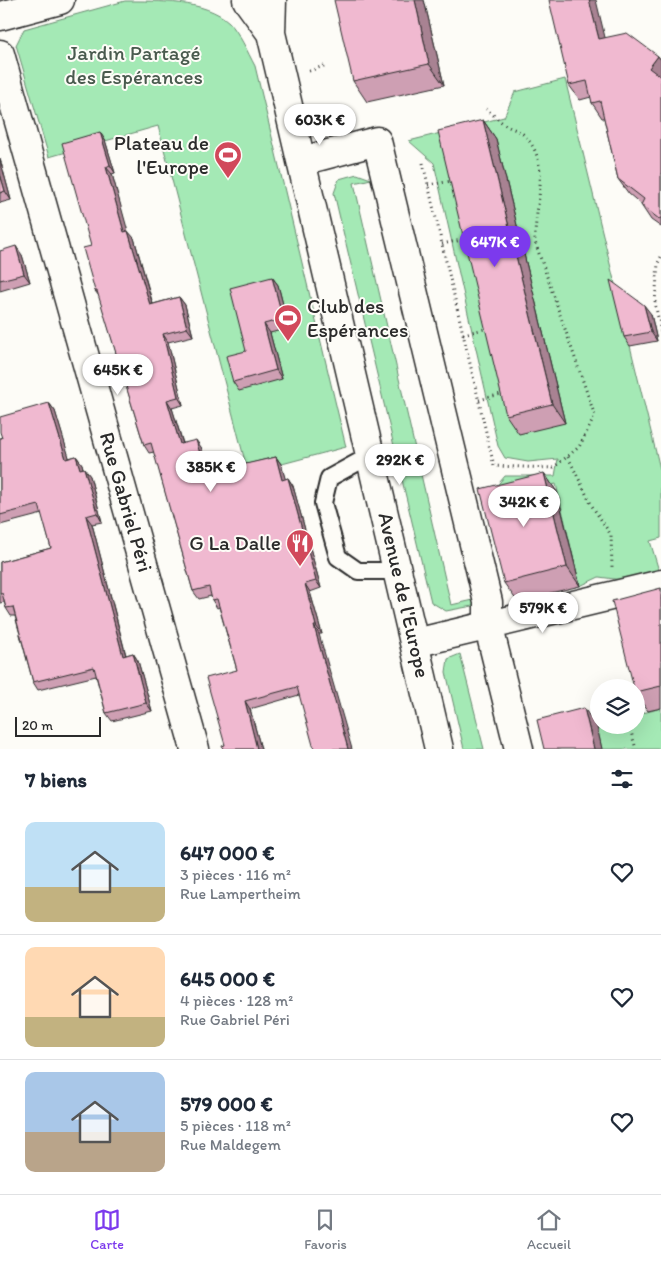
<!DOCTYPE html>
<html lang="fr">
<meta charset="utf-8">
<style>
body{margin:0;font-family:Itim,sans-serif;background:#f2f2f3;color:#1f2937;height:100vh;display:flex;flex-direction:column;font-size:19px;white-space:nowrap}
*{box-sizing:border-box;margin:0}
p{font-size:16px;color:#747a83}
.icon{flex:none;width:28px;height:28px;fill:none;stroke:currentColor;stroke-width:2;stroke-linecap:round;stroke-linejoin:round}
.map{position:relative;height:749px;overflow:hidden}
.side{display:flex;flex-direction:column;background:#fff;flex:1}
.side>*{flex:none}
.tools{position:absolute;left:590px;top:679px;display:grid;gap:10px}
.tools a{display:grid;place-items:center;width:55px;height:55px;border-radius:50%;background:#fff;box-shadow:0 5px 20px #0002;font-size:25px}
.scale{position:absolute;left:15px;bottom:12px;width:86px;box-sizing:border-box;padding-left:5px;border:2px solid #2b2b2b;border-top:0;font-size:14px;line-height:18px;white-space:nowrap;color:#2b2b2b;-webkit-text-stroke:4px #fdfcf7;paint-order:stroke}
.price{position:absolute;translate:-50% -42px;padding:0 11px;border-radius:18px;background:#fff;color:#222;font-size:16px;line-height:32px;filter:drop-shadow(0 1px 2px #0008)}
.price::after{content:'';position:absolute;left:50%;top:30px;width:15px;height:11px;margin-left:-8px;background:inherit;clip-path:polygon(0 0,100% 0,50% 100%)}
.price.active{background:#7c3aed;color:#fff}
ul{padding:0;list-style:none}
li{display:flex;align-items:center;gap:15px;height:125px;padding:0 25px}
li+li{border-top:1px solid #e0e1e3}
li span{display:grid;place-items:center;flex:none;width:140px;height:100px;border-radius:10px;color:#555}
li>.icon{margin-inline-start:auto}
span .icon{width:60px;height:60px;fill:#fffc;stroke-width:1}
li b{font-size:21px}
h2{display:flex;justify-content:space-between;align-items:center;height:60px;padding:0 25px;font-size:21px}
.menu{display:flex;justify-content:space-around;align-items:center;height:70px;border-top:1px solid #e0e1e3;background:#fff;font-size:14px;color:#747a83}
.menu a{display:grid;justify-items:center;gap:2px}
.menu .active{color:#7c3aed}
.map>svg:first-child{display:block}
.green{fill:#a4e9b5;stroke:#688a70}
.lines{fill:none;stroke-linecap:round;stroke-linejoin:round}
.service-casing{stroke:#2b2b2b;stroke-width:20}
.minor-casing{stroke:#2b2b2b;stroke-width:31}
.tertiary-casing{stroke:#2b2b2b;stroke-width:31}
.path{stroke:#2b2b2b;stroke-width:3;stroke-dasharray:1 4;stroke-linecap:butt}
.service{stroke:#fdfcf7;stroke-width:16}
.minor{stroke:#fdfcf7;stroke-width:28}
.tertiary{stroke:#fdfcf7;stroke-width:28}
.wall{fill:#ce9fb3;stroke:#2b2b2b}
.shaded-wall{fill:#a88292;stroke:#2b2b2b}
.building{fill:#f0b9d0;stroke:#2b2b2b}
.labels{text-anchor:middle;stroke-width:4;stroke-linejoin:round;paint-order:stroke}
.park-label{font-size:21px;fill:#495a4e;stroke:#fdfcf7}
.poi-label{font-size:21px;fill:#2b2b2b;stroke:#fdfcf7;text-anchor:end}
.street-label{font-size:21px;fill:#2b2b2b;stroke:#fdfcf7}
</style>
<div class="map">
<svg width="661" height="749" viewBox="0 0 661 749">
<rect width="100%" height="100%" fill="#fdfcf7"/>
<filter id="ink" filterUnits="userSpaceOnUse"><feTurbulence type="fractalNoise" baseFrequency=".02" numOctaves="2"/><feDisplacementMap in="SourceGraphic" scale="10" xChannelSelector="R" yChannelSelector="G"/><feConvolveMatrix kernelMatrix="1 2 1 2 8 2 1 2 1" color-interpolation-filters="sRGB"/></filter>
<g filter="url(#ink)">
<!-- green -->
<path class="green" d="M125 1C158 1 205 0 229 22 240 34 247 51 255 66L346 447 248 473 158 126 49 157 16 45 24 29Z
M565 79 661 473V538L650 541 659 571 622 580 599 577 580 586 556 484 483 502 505 476H555L558 459 528 462 505 458 498 446 434 163 409 141 504 117 515 92Z
M357 174 371 179 354 183 451 605 478 599V605L446 611 431 602 334 193 339 179Z
M460 654 484 749H464L446 672 448 659Z
M661 708V749H602L597 727 636 725V715Z"/>
<g class="lines">
<!-- service casing -->
<g class="service-casing">
<path id="service" d="M371 455 329 478 323 503 338 557 358 571H398"/>
</g>
<!-- minor casing -->
<g class="minor-casing">
<path id="minor" d="M0 54 195 749
M302 161 377 141 488 602V624L519 749
M415 643 661 584"/>
</g>
<!-- tertiary casing -->
<g class="tertiary-casing">
<path id="tertiary" d="M247 0 271 33
M272 0 271 33 439 749
M0 16 60 0"/>
</g>
<!-- path -->
<path class="path" d="M309 71 324 66
M423 163 494 466 553 468 579 447 595 416 535 242C534 205 553 164 524 135 519 130 512 129 507 126 499 121 493 114 486 109
M428 185 452 181
M442 244 466 239
M661 257 658 263 655 303 661 332
M463 334 489 328
M479 400 505 393
M568 457 592 506 611 535 612 567
M629 725 636 749"/>
<!-- service -->
<use href="#service" class="service"/>
<!-- minor -->
<use href="#minor" class="minor"/>
<!-- tertiary -->
<use href="#tertiary" class="tertiary"/>
</g>
<!-- wall -->
<path class="wall" d="M424 0 444 85 367 102 353 81Z
M605 38 658 56 661 60V227L651 220 641 205V204L629 194 618 179 604 118H602L592 103 591 97 580 100 569 85Z
M483 120 496 139 565 423 519 434 506 415Z
M105 140 115 173 112 174 127 231 134 238 153 304 179 297 185 305 193 336 168 342 183 405 172 408 183 443 201 447 206 463 209 462 215 472 276 457 281 464 285 479 288 478 293 486 321 588 310 592 322 634H319L299 695 250 709 261 749H223L225 745 237 670 219 607 217 608 212 600 211 596 199 599 193 591 154 452 149 453 144 445 99 296 95 291 91 246Z
M0 159 11 200 0 203Z
M0 251 22 255 30 282 0 291Z
M272 277 278 285 289 328 270 333 282 379 239 391 233 382 246 351Z
M651 314 657 341 630 346 624 337Z
M49 403 55 411 69 458 76 456 82 464 83 468 90 476 102 522 92 524 126 655 133 653 138 661 152 711 112 721 106 713 96 676 38 690 33 682 15 616H11L6 608 4 602 0 603V562L51 548 42 514 0 525V438H2Z
M544 473 557 492 580 586 517 601 504 583Z
M661 588V708L648 711 636 694V688Z"/>
<!-- shaded-wall -->
<path class="shaded-wall" d="M415 0H424L444 85 429 64Z
M589 0H596L609 54 599 39Z
M658 56 661 60V81L649 68Z
M483 120 496 139 565 423 552 404Z
M100 132 105 140 115 173 110 165Z
M0 159 11 200 5 191 0 174Z
M106 167 112 174 130 239 124 232Z
M128 231 134 238 155 313 150 305Z
M16 246 22 255 30 282 24 274Z
M272 277 278 285 289 328 283 319Z
M179 297 185 305 193 336 187 328Z
M644 305 651 314 657 341 651 332Z
M264 324 270 333 282 379 276 370Z
M163 334 168 342 183 405 178 397Z
M167 400 172 408 185 451 180 444Z
M49 403 55 411 72 467 66 459Z
M196 440 201 447 209 472 203 464Z
M76 456 82 464 85 477 80 469Z
M276 457 281 464 288 488 282 480Z
M209 462 214 470 217 480 211 472Z
M84 468 90 476 102 522 97 513Z
M544 473 557 492 580 586 567 567Z
M288 478 293 486 321 588 316 581Z
M86 516 92 524 128 664 123 656Z
M305 584 310 592 322 634 316 626Z
M314 626 319 634 352 749H348Z
M133 653 138 661 152 711 146 703Z
M245 701 250 709 261 749H257Z
M584 708 597 727 602 749H594Z"/>
<!-- building -->
<path class="building" d="M334 0H415L429 64 353 81Z
M549 0H589L599 39 627 33 658 56 649 68 661 77V218L659 219 641 205 644 199 618 179 600 101 592 103 587 81 569 85Z
M483 120 552 404 506 415 438 131Z
M100 132 110 165 106 167 124 232 128 231 150 305 179 297 187 328 163 334 178 397 167 400 180 444 196 440 203 464 209 462 211 472 276 457 282 480 288 478 316 581 305 584 316 626H314L348 749H314L297 687 245 701 257 749H223L222 746 225 745 206 678 237 670 217 599 212 600 209 587 193 591 151 443 144 445 97 291H95L83 248 91 246 62 143Z
M0 174 5 191 0 193Z
M16 246 24 274 0 280V251Z
M272 277 283 319 264 324 276 370 233 382 226 356 246 351 230 288Z
M610 280 644 305 651 332 624 337Z
M49 403 66 459 76 456 80 469 84 468 97 513 86 516 123 656 133 653 146 703 106 713 94 667 33 682 13 607 6 608 2 593H0V562L51 548 39 505 0 515V438H2L0 432V417Z
M544 473 567 567 504 583 480 489Z
M661 588V686L636 692V688H634L612 601Z
M584 708 594 749H544L537 720Z"/>
</g>
<!-- icons -->
<defs>
<g id="stadium-pin" transform="scale(1.4375)"><path d="M0 17L-7.5 6A9.5 9.5 0 1 1 7.5 6Z" fill="#d1495b" stroke="#fdfcf7"/><path d="M0-5a6.5 5 0 1 0 0 10a6.5 5 0 1 0 0-10ZM-3.5-1.8h7v3.6h-7Z" fill="#fff"/></g>
<g id="restaurant-pin" transform="scale(1.4375)"><path d="M0 17L-7.5 6A9.5 9.5 0 1 1 7.5 6Z" fill="#d1495b" stroke="#fdfcf7"/><path d="M-5-6h1v4h1v-4h1v4h1v-4h1v5L-1.5 .5V6h-2V.5L-5-1ZM5-6V6H3V1.5H1.5Q1.5-4 5-6Z" fill="#fff"/></g>
</defs>
<g fill-rule="evenodd">
<use href="#stadium-pin" x="228" y="155"/>
<use href="#stadium-pin" x="288" y="318"/>
<use href="#restaurant-pin" x="300" y="543"/>
</g>
<g class="labels">
<!-- park labels -->
<g class="park-label">
<text x="134" y="60">Jardin Partagé<tspan x="134" dy="24">des Espérances</tspan></text>
</g>
<!-- poi labels -->
<g class="poi-label">
<text x="209" y="150">Plateau de<tspan x="209" dy="24">l'Europe</tspan></text>
<text x="307" y="313" text-anchor="start">Club des<tspan x="307" dy="24">Espérances</tspan></text>
<text x="281" y="550">G La Dalle</text>
</g>
<!-- street labels -->
<g class="street-label">
<text transform="translate(126 502) rotate(74)" y="7">Rue Gabriel Péri</text>
<text transform="translate(404 595) rotate(77)" y="7">Avenue de l'Europe</text>
</g>
</g>
</svg>
<div class="tools">
<a><svg class="icon" aria-label="layers" viewBox="0 0 24 24"><path d="M12 4l9 5-9 5-9-5zM3 14l9 5 9-5"/></svg></a>
</div>
<div class="scale">20 m</div>
<b class="price" style="left:320px;top:146px">603K €</b>
<b class="price active" style="left:495px;top:268px">647K €</b>
<b class="price" style="left:118px;top:396px">645K €</b>
<b class="price" style="left:400px;top:486px">292K €</b>
<b class="price" style="left:211px;top:493px">385K €</b>
<b class="price" style="left:524px;top:528px">342K €</b>
<b class="price" style="left:543px;top:634px">579K €</b>
</div>
<section class="side">
<h2>7 biens<svg class="icon" aria-label="filters" viewBox="0 0 24 24"><path d="M4 7h16M4 17h16"/><circle cx="9" cy="7" r="2"/><circle cx="15" cy="17" r="2"/></svg></h2>
<ul>
<li><span style="background:linear-gradient(#bfe0f5 65%,#c2b280 0)"><svg class="icon" aria-label="home" viewBox="0 0 24 24"><path d="M3 11l9-7 9 7M6 9v11h12V9"/></svg></span><div><b>647 000 €</b><p>3 pièces · 116 m²</p><p>Rue Lampertheim</p></div><svg class="icon" aria-label="heart" viewBox="0 0 24 24"><path d="M12 20l-8-8c-3-5 5-10 8-4 3-6 11-1 8 4z"/></svg></li>
<li><span style="background:linear-gradient(#ffd9b3 70%,#c2b280 0)"><svg class="icon" aria-label="home" viewBox="0 0 24 24"><path d="M3 11l9-7 9 7M6 9v11h12V9"/></svg></span><div><b>645 000 €</b><p>4 pièces · 128 m²</p><p>Rue Gabriel Péri</p></div><svg class="icon" aria-label="heart" viewBox="0 0 24 24"><path d="M12 20l-8-8c-3-5 5-10 8-4 3-6 11-1 8 4z"/></svg></li>
<li><span style="background:linear-gradient(#a9c7e8 60%,#b9a48a 0)"><svg class="icon" aria-label="home" viewBox="0 0 24 24"><path d="M3 11l9-7 9 7M6 9v11h12V9"/></svg></span><div><b>579 000 €</b><p>5 pièces · 118 m²</p><p>Rue Maldegem</p></div><svg class="icon" aria-label="heart" viewBox="0 0 24 24"><path d="M12 20l-8-8c-3-5 5-10 8-4 3-6 11-1 8 4z"/></svg></li>
</ul>
</section>
<nav class="menu">
<a class="active"><svg class="icon" aria-label="map" viewBox="0 0 24 24"><path d="M3 6l6-2 6 2 6-2v14l-6 2-6-2-6 2zM9 4v14M15 6v14"/></svg>Carte</a>
<a><svg class="icon" aria-label="saved" viewBox="0 0 24 24"><path d="M7 4h10v16l-5-4-5 4z"/></svg>Favoris</a>
<a><svg class="icon" aria-label="home" viewBox="0 0 24 24"><path d="M3 11l9-7 9 7M6 9v11h12V9"/></svg>Accueil</a>
</nav>
